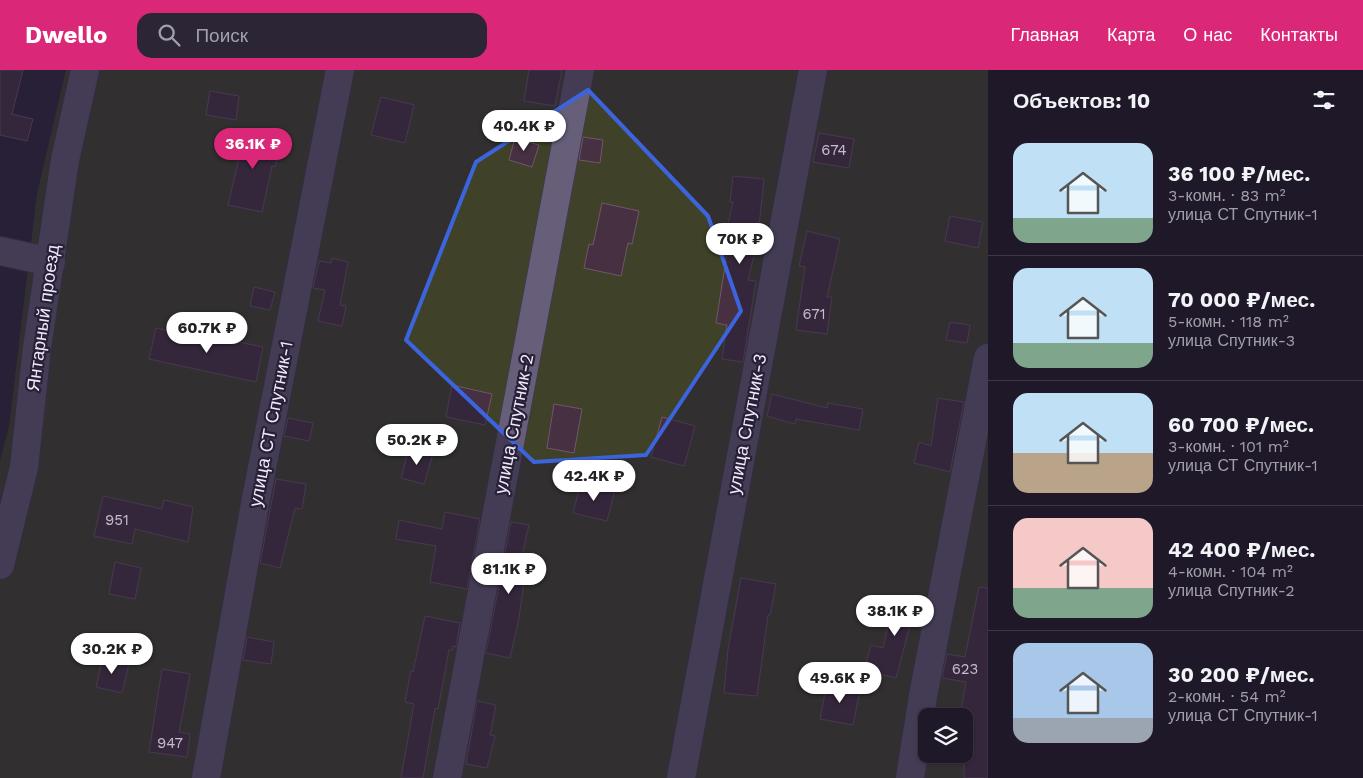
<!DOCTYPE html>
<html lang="ru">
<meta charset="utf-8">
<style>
body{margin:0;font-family:"Work Sans",sans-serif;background:#2b2535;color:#f1f3f6;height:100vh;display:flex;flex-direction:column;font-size:19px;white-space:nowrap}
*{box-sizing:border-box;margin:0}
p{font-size:16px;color:#a1a0a8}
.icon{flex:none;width:28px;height:28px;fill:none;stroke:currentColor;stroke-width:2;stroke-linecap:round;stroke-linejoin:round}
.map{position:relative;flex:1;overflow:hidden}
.drawer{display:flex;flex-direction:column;background:#1e1829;width:375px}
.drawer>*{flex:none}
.buttons{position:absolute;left:918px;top:638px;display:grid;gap:10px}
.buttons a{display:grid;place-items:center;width:55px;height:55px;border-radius:10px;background:#1e1829;box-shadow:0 1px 4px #0004,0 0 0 1px #3c3746;font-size:25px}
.price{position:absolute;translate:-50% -42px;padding:0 11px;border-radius:18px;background:#fff;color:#222;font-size:16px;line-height:32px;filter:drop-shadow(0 1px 2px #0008)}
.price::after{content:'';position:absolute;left:50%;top:30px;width:15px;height:11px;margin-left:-8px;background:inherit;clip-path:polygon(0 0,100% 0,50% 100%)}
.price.active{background:#db2777;color:#fff}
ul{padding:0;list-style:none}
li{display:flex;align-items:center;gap:15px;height:125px;padding:0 25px}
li+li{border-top:1px solid #3c3746}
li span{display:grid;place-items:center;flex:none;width:140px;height:100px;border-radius:15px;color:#555}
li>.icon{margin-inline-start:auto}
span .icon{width:60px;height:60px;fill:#fffc;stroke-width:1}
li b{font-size:21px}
h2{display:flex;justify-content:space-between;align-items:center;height:60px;padding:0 25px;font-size:21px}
header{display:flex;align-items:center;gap:30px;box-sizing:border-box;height:70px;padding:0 25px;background:#db2777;color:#fff}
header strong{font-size:24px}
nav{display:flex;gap:28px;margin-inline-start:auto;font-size:18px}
.search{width:350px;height:45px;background:#2b2535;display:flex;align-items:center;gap:12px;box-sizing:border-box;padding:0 18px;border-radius:15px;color:#a1a0a8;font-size:19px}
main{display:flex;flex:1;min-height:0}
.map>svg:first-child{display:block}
.green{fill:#3f4228;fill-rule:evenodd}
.building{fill:#463042;stroke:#6f576b}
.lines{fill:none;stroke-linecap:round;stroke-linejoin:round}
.minor-casing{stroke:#423a4e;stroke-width:30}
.minor{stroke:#675e79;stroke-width:28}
.marked{fill:none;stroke:#3c65dd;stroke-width:4;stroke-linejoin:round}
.labels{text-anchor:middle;stroke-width:4.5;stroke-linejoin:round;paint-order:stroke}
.number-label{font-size:15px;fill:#c5bccc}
.street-label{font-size:18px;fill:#efeafa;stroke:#282037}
</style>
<header>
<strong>Dwello</strong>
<div class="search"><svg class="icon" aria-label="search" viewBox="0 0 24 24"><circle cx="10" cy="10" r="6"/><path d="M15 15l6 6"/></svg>Поиск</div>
<nav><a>Главная</a><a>Карта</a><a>О нас</a><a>Контакты</a></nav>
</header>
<main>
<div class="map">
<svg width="988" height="708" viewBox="0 0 988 708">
<rect width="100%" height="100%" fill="#282037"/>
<!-- green -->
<path class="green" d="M66 0H988V708H0V391L9 357 37 124ZM926 646H964V684H926Z"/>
<!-- building -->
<path class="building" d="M0 0H23L12 44 33 49 27 71 0 65Z
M529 0H562L555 36 524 31Z
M210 21 239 26 236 50 206 45Z
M381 27 414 35 405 73 371 65Z
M239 61 281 69 275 97 272 96 262 142 228 135 239 89 234 88Z
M819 63 854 69 849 98 813 92Z
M583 67 603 70 600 93 579 90Z
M515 68 539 75 532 97 509 90Z
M733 106 764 109 759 156 761 157 748 210 756 211 743 292 722 289 727 255 716 253 728 177 723 176 733 132H730Z
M602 133 639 141 632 174 628 173 621 206 584 198 589 174 593 175Z
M950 146 983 152 978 178 945 171Z
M807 161 840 169 827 227H832L827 264 796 260 805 197 799 196Z
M332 188 348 192 340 235 346 236 342 256 318 251 325 220 313 218 319 191 331 193Z
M254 217 275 222 270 240 250 236Z
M950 252 970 255 967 273 946 270Z
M156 258 224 272V269L263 277 256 312 149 289Z
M452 315 492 324 485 355 446 347Z
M772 324 827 338 828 333 863 339 859 360 796 349 795 354 767 346Z
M938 328 964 332 950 402 914 393 919 372 931 376Z
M554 334 582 339 574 383 547 378Z
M662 347 695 356 684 396 651 387Z
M288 348 313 353 309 371 284 366Z
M409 378 433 384 424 414 401 408Z
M276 409 306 414 302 439 295 438 280 498 260 493Z
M581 412 615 420 607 451 573 443Z
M103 426 162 439 164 430 193 437 188 472 135 459 132 474 94 466Z
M445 442 480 449 467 519 430 512 436 476 396 469 399 450 442 459Z
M511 452 529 455 518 503 525 504 519 548 510 588 486 583Z
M115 492 141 498 135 529 109 524Z
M741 508 776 514 770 545H768L757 626 724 623 728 579Z
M979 517 988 518V708H964V646H960L966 612 942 608 947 584 965 587Z
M895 525 924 530 919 553 911 551 896 608 864 600 871 575 883 578Z
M425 546 460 553 456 577 453 576 452 580H449L438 639 435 638 423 708H401L414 634 405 632 411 601 413 602Z
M247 567 274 572 271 594 243 590Z
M103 587 129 593 122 623 96 617Z
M162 599 190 604 179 662 190 664 187 687 149 682Z
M827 613 860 620 853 655 820 649Z
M477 631 496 635 490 665 495 666 487 698 466 694Z"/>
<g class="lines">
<!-- minor casing -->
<g class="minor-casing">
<path id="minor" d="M0 181 51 192
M0 495 24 397 37 278 65 90 85 0
M206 708 255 434 340 0
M447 708 580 0
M681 708 813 0
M910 708 923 626 988 288"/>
</g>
<!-- minor -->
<use href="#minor" class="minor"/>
</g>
<!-- marked area -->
<path d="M0 0H988V708H0ZM588 20 708 146 741 241 646 385 534 392 406 270 476 92Z" fill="#282037" fill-opacity=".55" fill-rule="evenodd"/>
<path class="marked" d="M588 20 708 146 741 241 646 385 534 392 406 270 476 92Z"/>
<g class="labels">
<!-- number labels -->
<g class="number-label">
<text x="834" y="85">674</text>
<text x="814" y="249">671</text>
<text x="117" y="455">951</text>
<text x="965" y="604">623</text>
<text x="170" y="678">947</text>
</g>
<!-- street labels -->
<g class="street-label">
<text transform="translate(43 248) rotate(-82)" y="6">Янтарный проезд</text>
<text transform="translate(271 354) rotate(-79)" y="6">улица СТ Спутник-1</text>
<text transform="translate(514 354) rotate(-79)" y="6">улица Спутник-2</text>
<text transform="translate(747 354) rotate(-79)" y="6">улица Спутник-3</text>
</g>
</g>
</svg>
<div class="buttons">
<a><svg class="icon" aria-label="layers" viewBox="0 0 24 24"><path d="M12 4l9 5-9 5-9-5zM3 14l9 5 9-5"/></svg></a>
</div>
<b class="price" style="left:524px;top:82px">40.4K ₽</b>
<b class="price active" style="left:253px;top:100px">36.1K ₽</b>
<b class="price" style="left:740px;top:195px">70K ₽</b>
<b class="price" style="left:207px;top:284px">60.7K ₽</b>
<b class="price" style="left:417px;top:396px">50.2K ₽</b>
<b class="price" style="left:594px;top:432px">42.4K ₽</b>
<b class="price" style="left:509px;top:525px">81.1K ₽</b>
<b class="price" style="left:895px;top:567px">38.1K ₽</b>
<b class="price" style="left:112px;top:605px">30.2K ₽</b>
<b class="price" style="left:840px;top:634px">49.6K ₽</b>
</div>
<section class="drawer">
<h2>Объектов: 10<svg class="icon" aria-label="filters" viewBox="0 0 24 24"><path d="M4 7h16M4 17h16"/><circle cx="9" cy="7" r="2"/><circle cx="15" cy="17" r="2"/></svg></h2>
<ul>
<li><span style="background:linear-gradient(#bfe0f5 75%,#7fa58c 0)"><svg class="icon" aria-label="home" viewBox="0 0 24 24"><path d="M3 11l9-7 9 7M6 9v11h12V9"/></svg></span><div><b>36 100 ₽/мес.</b><p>3-комн. · 83 m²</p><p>улица СТ Спутник-1</p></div></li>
<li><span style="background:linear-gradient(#bfe0f5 75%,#7fa58c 0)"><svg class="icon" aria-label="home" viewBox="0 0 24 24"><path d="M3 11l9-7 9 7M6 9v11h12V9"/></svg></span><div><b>70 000 ₽/мес.</b><p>5-комн. · 118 m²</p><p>улица Спутник-3</p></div></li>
<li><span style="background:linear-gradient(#bfe0f5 60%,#b9a48a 0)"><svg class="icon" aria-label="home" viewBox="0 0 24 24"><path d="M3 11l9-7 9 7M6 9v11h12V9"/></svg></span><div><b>60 700 ₽/мес.</b><p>3-комн. · 101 m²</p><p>улица СТ Спутник-1</p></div></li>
<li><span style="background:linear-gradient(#f6c9c9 70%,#7fa58c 0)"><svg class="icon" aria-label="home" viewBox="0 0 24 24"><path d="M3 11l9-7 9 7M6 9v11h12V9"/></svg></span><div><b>42 400 ₽/мес.</b><p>4-комн. · 104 m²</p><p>улица Спутник-2</p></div></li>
<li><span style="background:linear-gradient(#a9c7e8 75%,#9aa5b1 0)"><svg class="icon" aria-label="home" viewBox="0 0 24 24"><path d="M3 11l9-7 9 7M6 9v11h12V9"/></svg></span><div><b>30 200 ₽/мес.</b><p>2-комн. · 54 m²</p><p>улица СТ Спутник-1</p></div></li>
</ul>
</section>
</main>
